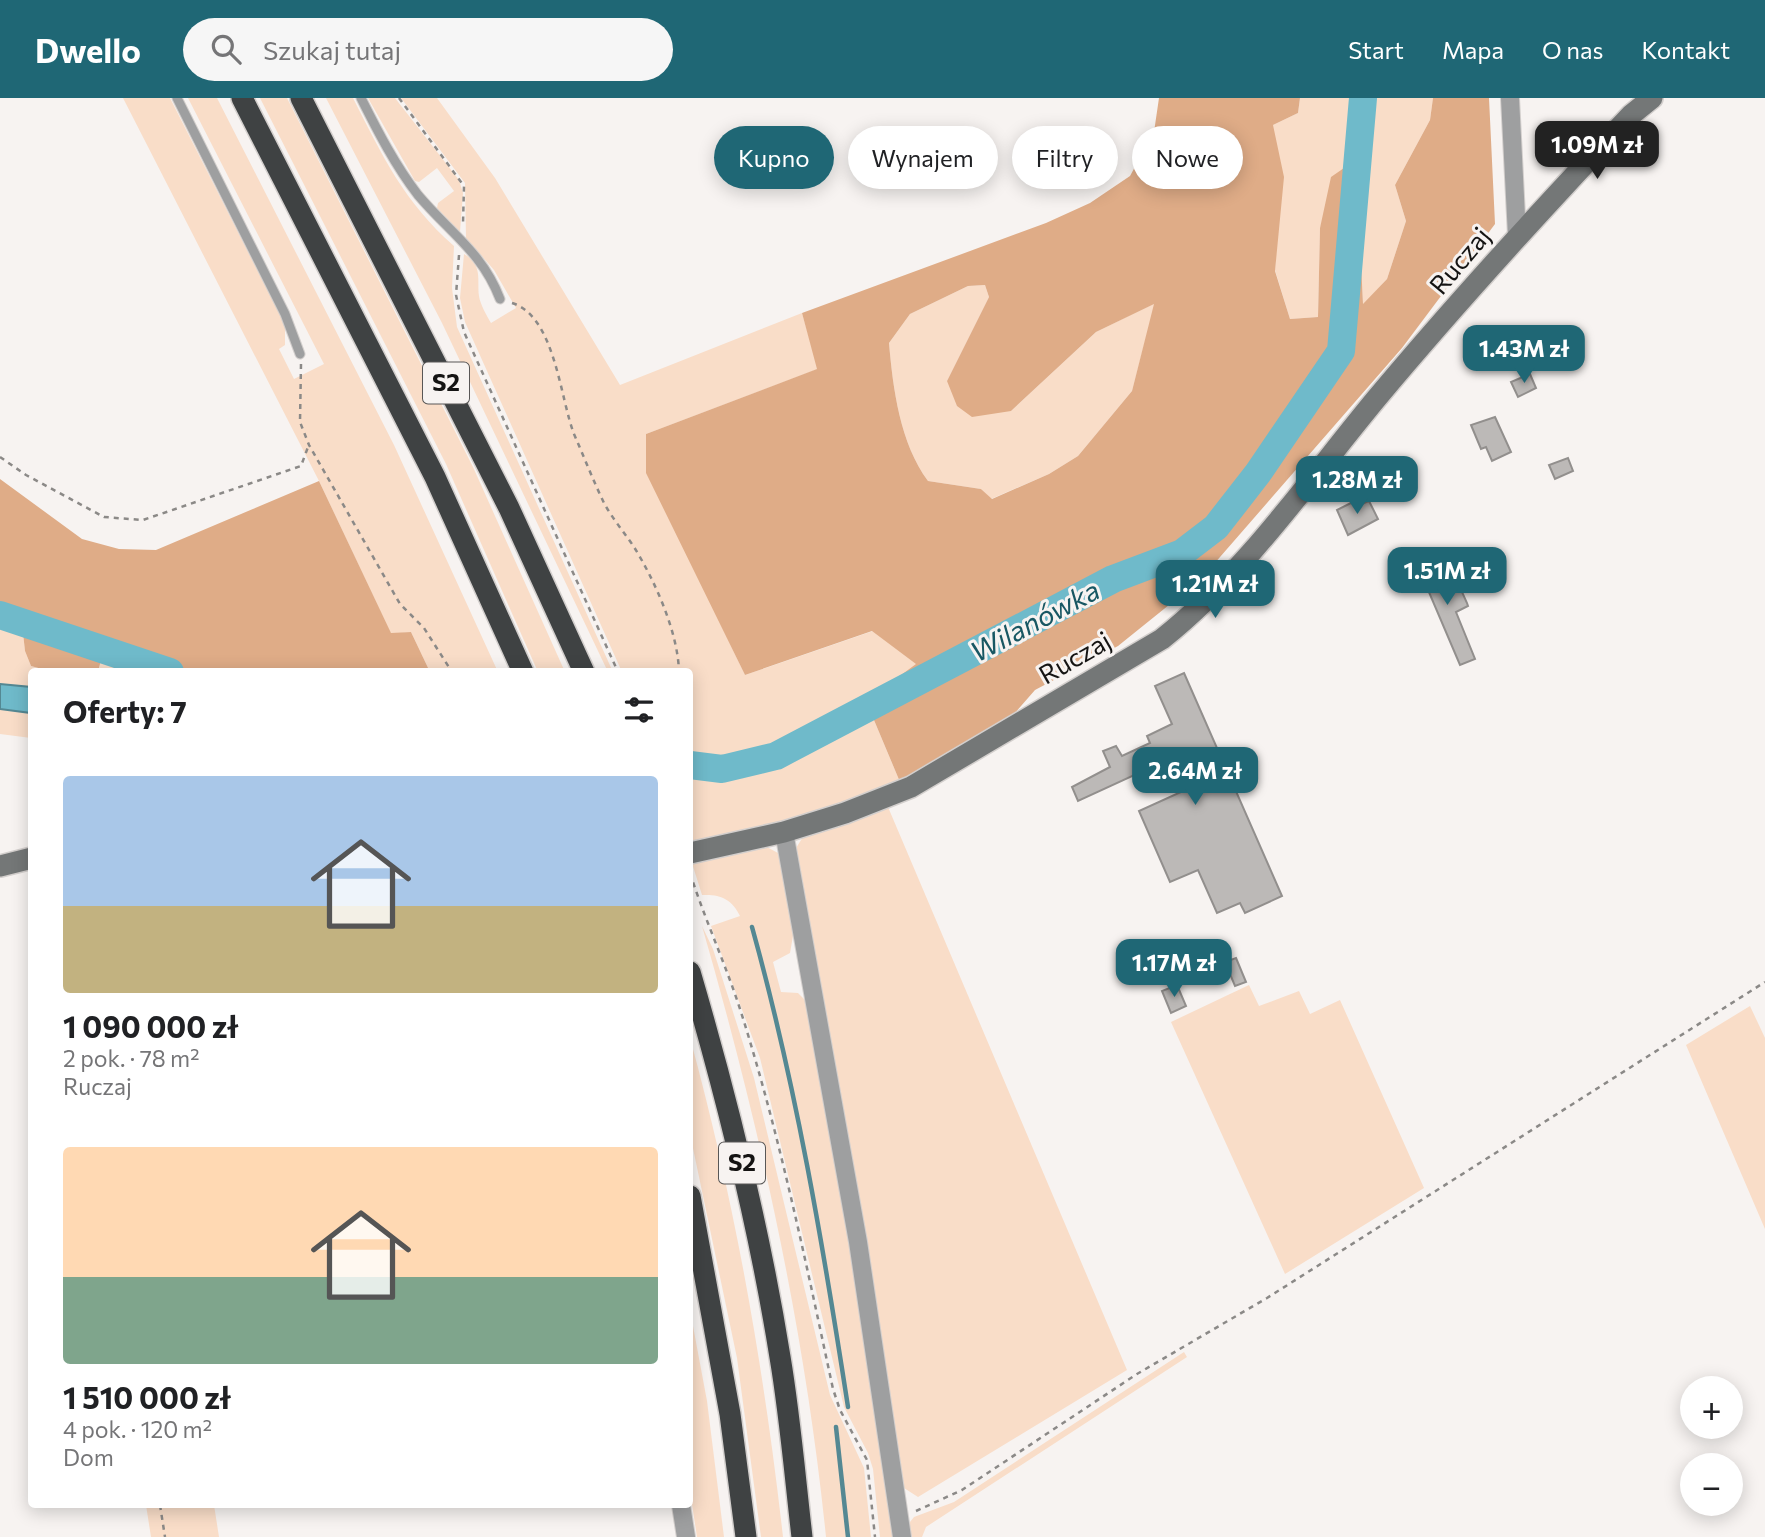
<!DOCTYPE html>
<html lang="pl">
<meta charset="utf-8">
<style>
body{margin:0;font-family:Commissioner,sans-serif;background:#f6f6f6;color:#202124;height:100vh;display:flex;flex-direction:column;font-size:26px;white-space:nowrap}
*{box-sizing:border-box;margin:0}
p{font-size:23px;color:#757577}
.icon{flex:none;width:38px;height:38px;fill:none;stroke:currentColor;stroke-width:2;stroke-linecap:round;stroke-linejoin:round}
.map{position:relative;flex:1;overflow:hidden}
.side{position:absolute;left:28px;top:570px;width:665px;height:840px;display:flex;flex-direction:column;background:#fff;border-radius:7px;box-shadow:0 4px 18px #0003}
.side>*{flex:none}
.hud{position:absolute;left:714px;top:28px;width:665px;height:63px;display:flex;gap:14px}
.controls{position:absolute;left:1680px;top:1278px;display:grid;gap:14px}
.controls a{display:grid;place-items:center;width:63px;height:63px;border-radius:50%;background:#fff;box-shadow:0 4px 18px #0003;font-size:35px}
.price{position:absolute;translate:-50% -60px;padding:0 16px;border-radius:14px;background:#1f6775;color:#fff;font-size:23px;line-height:46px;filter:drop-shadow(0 2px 4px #0008)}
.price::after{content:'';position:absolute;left:50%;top:42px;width:21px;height:16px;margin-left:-10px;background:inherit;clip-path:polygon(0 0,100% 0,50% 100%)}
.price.current{background:#222;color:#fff}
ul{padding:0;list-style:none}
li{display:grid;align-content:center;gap:14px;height:371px;padding:0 35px}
li span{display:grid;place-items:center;height:217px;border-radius:7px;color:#555}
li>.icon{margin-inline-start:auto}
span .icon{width:126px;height:126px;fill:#fffc;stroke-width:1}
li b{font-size:30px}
h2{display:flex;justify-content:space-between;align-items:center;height:84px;padding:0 35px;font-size:30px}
.tag{padding:0 24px;border-radius:32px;background:#fff;box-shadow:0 4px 18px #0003;font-size:24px;line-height:63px}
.tag.current{background:#1f6775;color:#fff}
header{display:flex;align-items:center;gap:42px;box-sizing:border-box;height:98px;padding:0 35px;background:#1f6775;color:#fff}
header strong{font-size:33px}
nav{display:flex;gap:38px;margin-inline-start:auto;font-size:24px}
.search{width:490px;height:63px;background:#f6f6f6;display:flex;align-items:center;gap:18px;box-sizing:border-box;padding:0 24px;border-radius:38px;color:#757577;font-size:26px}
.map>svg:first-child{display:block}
.green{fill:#f9ddc8}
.forest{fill:#dfac87;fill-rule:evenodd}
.water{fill:#6fbaca;stroke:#548893;stroke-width:2}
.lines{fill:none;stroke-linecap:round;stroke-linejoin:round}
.stream{stroke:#548893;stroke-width:4.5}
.river{stroke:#6fbaca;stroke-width:28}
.building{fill:#bcb9b7;stroke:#928f8d;stroke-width:2}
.lane-casing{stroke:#d3cfcd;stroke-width:11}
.street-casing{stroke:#d3cfcd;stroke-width:20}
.secondary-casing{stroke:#d3cfcd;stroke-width:24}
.highway-casing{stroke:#d3cfcd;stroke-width:24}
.path{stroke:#8b8987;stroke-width:2.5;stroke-dasharray:5 5;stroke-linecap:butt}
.lane{stroke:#9e9fa0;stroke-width:9}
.street{stroke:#9e9fa0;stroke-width:18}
.secondary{stroke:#747777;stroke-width:21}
.highway{stroke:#3f4243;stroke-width:21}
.labels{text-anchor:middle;stroke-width:6;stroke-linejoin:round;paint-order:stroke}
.shield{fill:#f7f3f1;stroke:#595756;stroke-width:2}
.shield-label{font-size:24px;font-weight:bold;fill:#151413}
.street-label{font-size:26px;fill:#151413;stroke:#f7f3f1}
.water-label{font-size:28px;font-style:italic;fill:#185763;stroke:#f7f3f1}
</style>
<header>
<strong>Dwello</strong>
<div class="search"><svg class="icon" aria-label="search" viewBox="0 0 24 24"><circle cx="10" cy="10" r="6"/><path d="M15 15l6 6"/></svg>Szukaj tutaj</div>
<nav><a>Start</a><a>Mapa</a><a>O nas</a><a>Kontakt</a></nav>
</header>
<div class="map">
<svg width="1765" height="1439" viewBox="0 0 1765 1439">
<rect width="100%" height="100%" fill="#f7f3f1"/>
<!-- green -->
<path class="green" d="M123 0H170L280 217 285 229V247L279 251 294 281 324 266 188 0H217L394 347 498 574H430L411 534 391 536 319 383Z
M260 0H287L473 369 565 574H538L446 366Z
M326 0H353C383 59 404 104 454 148L452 190 457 229 613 574H608L442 225Z
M368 0H395L459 82 463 95 460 134 437 110 438 105 454 93 437 70 419 84 415 83Z
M401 0H437L495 80 620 287 802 215 818 271 646 336 722 529 745 577 873 533 917 566C875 597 799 649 748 659 729 662 709 660 690 658V574H622L465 224 460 200 464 156C483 167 477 181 479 198 480 206 487 218 491 225L516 210 494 172 466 140 465 85Z
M1300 0H1433L1430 22 1395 87 1406 123 1387 181 1363 207 1359 123 1344 70 1320 130 1318 219 1290 221 1275 172 1277 140 1273 27 1298 15Z
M985 187 989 199 947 283 1011 313 1096 234 1155 205 1132 293 1078 358 1049 376 991 401 981 391 928 383C900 345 893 291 889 245L910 216 968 188Z
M0 526 23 535 25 553 31 568 53 574H32L31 589 0 586Z
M102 558 152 574H98Z
M0 611 31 615V640L0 636Z
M871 615 900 684 785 727 690 748V674C757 684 814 646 871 615Z
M888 709 1127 1272 918 1399 904 1390 902 1383 796 759V750L803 739Z
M763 747 778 755 780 761 794 832 790 855 773 864 781 894 798 895 807 904 860 1192 895 1439H880L873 1371 868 1355 844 1309 760 960 711 828 740 818C732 801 720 796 702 797L691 762Z
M702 828 713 851 754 980 830 1297 864 1370 871 1439H826C805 1231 760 1029 702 828Z
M1249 887 1259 908 1299 893 1310 916 1340 902 1424 1090 1285 1176 1171 924Z
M1750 908 1765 940V1131L1686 947Z
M690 940C735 1104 764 1270 783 1439H761L737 1260 690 1036Z
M690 1212 707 1303 724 1439H697L690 1393Z
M1184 1254 1187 1259 926 1429 922 1439H909L910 1424 914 1419 954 1404Z
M146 1407H214L219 1439H151Z"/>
<!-- forest -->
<path class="forest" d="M1159 0H1300L1298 15 1273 27 1284 79 1275 173 1290 221 1318 219 1320 130 1331 79 1344 70 1359 123 1363 206 1387 181 1406 123 1395 87 1430 22 1433 0H1489L1495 126 1402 250 1200 482 1118 548 1035 592 1014 616 900 684 866 603 916 566 872 533 745 577 646 375V336L817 271 802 215 1046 125 1090 105 1130 78 1154 34ZM985 187 989 199 947 283 957 308 972 319 1011 313 1096 234 1154 206 1132 293 1078 358 1049 376 992 401 981 391 928 383C900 345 893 291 889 245L910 216 968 188Z
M0 381 82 441 119 451 156 452 319 383 391 535 411 534 430 574H152L102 558 98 574H53L31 568 25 553 23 535 0 526Z"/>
<!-- water -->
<path class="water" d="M0 586 31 589V615L0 611Z"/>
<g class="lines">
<!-- stream -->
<path class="stream" d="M752 829C796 987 823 1147 848 1309
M836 1329 848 1439"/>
<!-- river -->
<path class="river" d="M0 517 170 574
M690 667 722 671 776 658 1113 481 1182 455 1216 429 1258 375 1341 253 1363 0"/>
</g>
<!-- building -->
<path class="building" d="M1530 276 1536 290 1518 299 1511 284Z
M1495 319 1511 354 1492 363 1486 349 1481 351 1471 327Z
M1568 360 1573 373 1555 381 1549 367Z
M1355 403 1357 408 1369 403 1378 421 1348 437 1337 412Z
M1428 453 1446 491 1458 485 1467 505 1468 508 1456 514 1475 561 1460 567 1414 459Z
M1184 575 1282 798 1245 815 1240 805 1217 815 1198 772 1170 784 1139 713 1181 694 1167 662 1078 703 1072 689 1110 669 1103 653 1116 648 1122 658 1150 645 1147 638 1172 626 1155 588Z
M1236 860 1246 884 1235 888 1225 864Z
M1177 887 1186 908 1171 915 1162 893Z"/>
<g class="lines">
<!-- lane casing -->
<g class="lane-casing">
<path id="lane" d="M177 0 285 216 300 256
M361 0C378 34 395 67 418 97 450 135 482 154 500 201"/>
</g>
<!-- street casing -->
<g class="street-casing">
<path id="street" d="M1510 0 1517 138
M784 734 858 1144 902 1439
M681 1407 686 1439"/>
</g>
<!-- secondary casing -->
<g class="secondary-casing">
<path id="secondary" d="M690 755 784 734 845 715 911 689 1162 541C1245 475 1309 382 1376 301 1458 203 1544 109 1631 17L1652 0
M0 768 32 760"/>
</g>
<!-- highway casing -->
<g class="highway-casing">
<path id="highway" d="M242 0 435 379 523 574
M301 0 509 410 584 574
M690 874C727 1000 759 1128 780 1259 790 1318 795 1379 802 1439
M690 1098 730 1316 746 1439"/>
</g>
<!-- path -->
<path class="path" d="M399 0 464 88 463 126
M459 157 456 197 464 234 618 574
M512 205C555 218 560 300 574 336 584 359 593 382 604 405 612 420 624 434 634 449 655 483 678 534 679 574
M301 266 300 324 309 347 400 506 424 530 452 574
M0 359 26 377 104 419 143 422 301 368 308 349
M690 775C705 822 726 867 741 914 780 1038 806 1165 833 1291L840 1312 867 1362 875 1439
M160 1407 165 1439
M916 1413 962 1392 1137 1276 1267 1200 1765 884"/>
<!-- lane -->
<use href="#lane" class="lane"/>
<!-- street -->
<use href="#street" class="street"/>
<!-- secondary -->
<use href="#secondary" class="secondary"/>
<!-- highway -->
<use href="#highway" class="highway"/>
</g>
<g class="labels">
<!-- shield labels -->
<g class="shield">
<rect x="423" y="264.5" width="46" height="41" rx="5"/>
<rect x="719" y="1044.5" width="46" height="41" rx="5"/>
</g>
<g class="shield-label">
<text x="446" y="293">S2</text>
<text x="742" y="1073">S2</text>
</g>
<!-- street labels -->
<g class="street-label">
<text transform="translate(1460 163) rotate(-50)" y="9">Ruczaj</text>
<text transform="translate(1075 560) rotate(-30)" y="9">Ruczaj</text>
</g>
<!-- water labels -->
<g class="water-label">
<text transform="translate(1035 523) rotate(-28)" y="10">Wilanówka</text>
</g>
</g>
</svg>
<div class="controls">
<a>+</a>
<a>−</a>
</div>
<b class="price current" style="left:1597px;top:83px">1.09M zł</b>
<b class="price" style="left:1524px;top:287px">1.43M zł</b>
<b class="price" style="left:1357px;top:418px">1.28M zł</b>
<b class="price" style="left:1447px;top:509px">1.51M zł</b>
<b class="price" style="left:1215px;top:522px">1.21M zł</b>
<b class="price" style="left:1195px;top:709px">2.64M zł</b>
<b class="price" style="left:1174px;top:901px">1.17M zł</b>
<div class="hud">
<a class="tag current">Kupno</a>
<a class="tag">Wynajem</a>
<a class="tag">Filtry</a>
<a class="tag">Nowe</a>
</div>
<section class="side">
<h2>Oferty: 7<svg class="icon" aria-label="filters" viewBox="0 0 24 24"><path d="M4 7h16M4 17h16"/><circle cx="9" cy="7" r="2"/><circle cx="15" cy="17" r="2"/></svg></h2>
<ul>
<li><span style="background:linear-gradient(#a9c7e8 60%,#c2b280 0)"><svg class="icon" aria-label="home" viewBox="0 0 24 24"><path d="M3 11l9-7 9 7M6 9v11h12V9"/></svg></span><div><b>1 090 000 zł</b><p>2 pok. · 78 m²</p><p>Ruczaj</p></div></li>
<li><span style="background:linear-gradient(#ffd9b3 60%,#7fa58c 0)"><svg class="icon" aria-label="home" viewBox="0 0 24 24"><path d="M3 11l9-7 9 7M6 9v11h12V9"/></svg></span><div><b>1 510 000 zł</b><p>4 pok. · 120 m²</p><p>Dom</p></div></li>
</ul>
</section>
</div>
